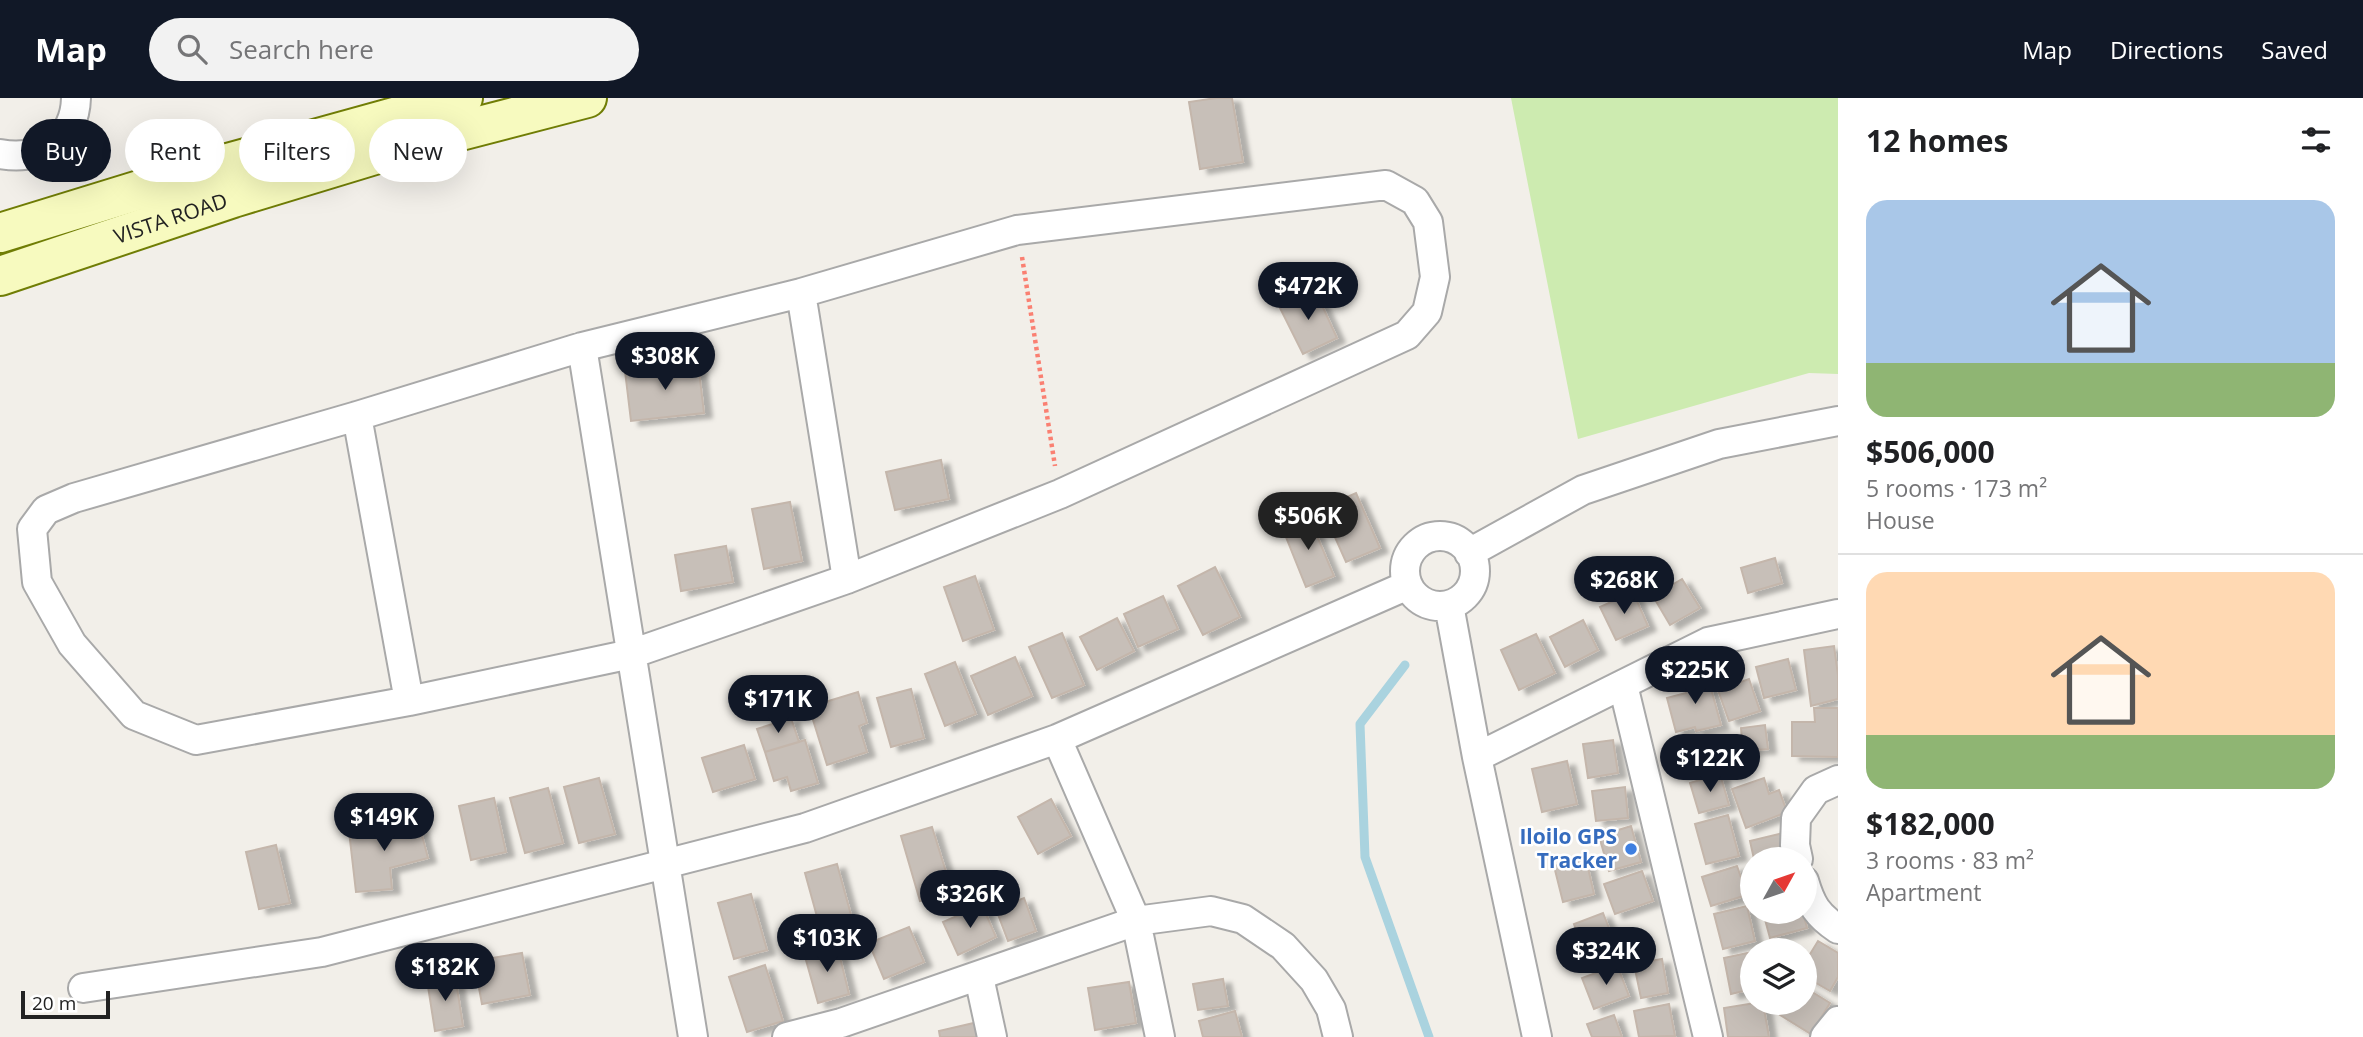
<!DOCTYPE html>
<meta charset="utf-8">
<style>
body{margin:0;font-family:"Open Sans",sans-serif;background:#f2f2f2;color:#202124;height:100vh;display:flex;flex-direction:column;font-size:26px;white-space:nowrap}
*{box-sizing:border-box;margin:0}
p{font-size:23px;color:#757577}
.icon{flex:none;width:38px;height:38px;fill:none;stroke:currentColor;stroke-width:2;stroke-linecap:round;stroke-linejoin:round}
.map{position:relative;flex:1;overflow:hidden}
.side{display:flex;flex-direction:column;background:#fff;width:525px}
.side>*{flex:none}
.hud{position:absolute;left:21px;top:21px;width:665px;height:63px;display:flex;gap:14px}
.needle{width:46px;rotate:50deg}
.fabs{position:absolute;left:1740px;top:749px;display:grid;gap:14px}
.fabs a{display:grid;place-items:center;width:77px;height:77px;border-radius:50%;background:#fff;box-shadow:0 7px 28px #0002;font-size:35px}
.scale{position:absolute;left:21px;bottom:18px;width:89px;box-sizing:border-box;padding-left:7px;border:4px solid #222;border-top:0;font-size:19px;line-height:24px;white-space:nowrap;color:#222;-webkit-text-stroke:5px #fff;paint-order:stroke}
.price{position:absolute;translate:-50% -60px;padding:0 16px;border-radius:24px;background:#111827;color:#fff;font-size:23px;line-height:46px;filter:drop-shadow(0 2px 4px #0008)}
.price::after{content:'';position:absolute;left:50%;top:42px;width:21px;height:16px;margin-left:-10px;background:inherit;clip-path:polygon(0 0,100% 0,50% 100%)}
.price.selected{background:#222;color:#fff}
ul{padding:0;list-style:none}
li{display:grid;align-content:center;gap:14px;height:371px;padding:0 28px}
li+li{border-top:2px solid #e0e0e0}
li span{display:grid;place-items:center;height:217px;border-radius:21px;color:#555}
li>.icon{margin-inline-start:auto}
span .icon{width:126px;height:126px;fill:#fffc;stroke-width:1}
li b{font-size:30px}
h2{display:flex;justify-content:space-between;align-items:center;height:84px;padding:0 28px;font-size:30px}
.tag{padding:0 24px;border-radius:32px;background:#fff;box-shadow:0 7px 28px #0002;font-size:24px;line-height:63px}
.tag.selected{background:#111827;color:#fff}
header{display:flex;align-items:center;gap:42px;box-sizing:border-box;height:98px;padding:0 35px;background:#111827;color:#fff}
header strong{font-size:33px}
nav{display:flex;gap:38px;margin-inline-start:auto;font-size:24px}
.search{width:490px;height:63px;background:#f2f2f2;display:flex;align-items:center;gap:18px;box-sizing:border-box;padding:0 24px;border-radius:38px;color:#757577;font-size:26px}
main{display:flex;flex:1;min-height:0}
.map>svg:first-child{display:block}
.grass{fill:#cdebb0}
.lines{fill:none;stroke-linecap:round;stroke-linejoin:round}
.stream{stroke:#aad3df;stroke-width:9}
.building{fill:#c7bfb8;stroke:#c4b6ab;stroke-width:2;filter:url(#shadow)}
.street-casing{stroke:#a9a9a9;stroke-width:32}
.secondary-casing{stroke:#707d05;stroke-width:42}
.path{stroke:#fa8072;stroke-width:4.5;stroke-dasharray:3.5 3.5;stroke-linecap:butt}
.street{stroke:#fff;stroke-width:28}
.secondary{stroke:#f7fabf;stroke-width:38}
.shop-dot{fill:#3f7fe0;stroke:#fff;stroke-width:2.5}
.labels{text-anchor:middle;stroke-width:5;stroke-linejoin:round;paint-order:stroke}
.street-label{font-size:21px;fill:#222;stroke:#fff}
.shop-label{font-size:21px;font-weight:bold;fill:#366cbe;stroke:#fff;text-anchor:end}
</style>
<header>
<strong>Map</strong>
<div class="search"><svg class="icon" aria-label="search" viewBox="0 0 24 24"><circle cx="10" cy="10" r="6"/><path d="M15 15l6 6"/></svg>Search here</div>
<nav><a>Map</a><a>Directions</a><a>Saved</a></nav>
</header>
<main>
<div class="map">
<svg width="1838" height="939" viewBox="0 0 1838 939">
<defs>
<filter id="shadow"><feDropShadow dx="8" dy="4.5" stdDeviation="2" flood-color="#0004"/></filter>
</defs>
<rect width="100%" height="100%" fill="#f2efe9"/>
<!-- grass -->
<path class="grass" d="M1511 0H1838V276L1809 275 1578 341Z"/>
<g class="lines">
<!-- stream -->
<path class="stream" d="M1405 567 1360 626 1365 759 1429 939"/>
</g>
<!-- building -->
<path class="building" d="M1216 0H1232L1243 64 1200 71 1189 4Z
M1315 192 1337 240 1303 256 1279 208Z
M698 265 704 315 631 323 625 273Z
M941 362 949 401 895 412 886 374Z
M1356 395 1380 450 1346 464 1322 410Z
M790 404 802 463 764 471 752 411Z
M1309 419 1334 478 1306 489 1282 429Z
M726 448 733 484 681 493 675 457Z
M1775 460 1782 485 1748 495 1741 470Z
M1215 469 1240 519 1203 537 1178 488Z
M975 478 994 532 963 543 944 489Z
M1682 481 1700 510 1670 527 1653 498Z
M1633 494 1648 528 1616 542 1600 509Z
M1163 498 1178 531 1138 549 1124 516Z
M1117 520 1134 553 1097 572 1080 539Z
M1583 522 1598 552 1565 569 1550 539Z
M1062 535 1084 587 1052 600 1029 549Z
M1536 536 1555 575 1519 592 1501 552Z
M1834 548 1838 577V601L1811 608 1804 552Z
M1015 559 1032 598 988 617 971 578Z
M1788 561 1796 592 1764 600 1756 569Z
M955 564 976 616 945 628 925 576Z
M1707 576 1721 627 1696 633 1695 629 1676 634 1667 600 1686 595 1682 582Z
M1749 581 1760 613 1729 623 1718 592Z
M911 591 924 640 891 649 877 600Z
M858 594 867 625 859 628 867 654 827 667 809 609Z
M1814 610H1838V659L1792 658V624H1815Z
M791 620 799 644 765 654 757 631Z
M1765 627 1768 651 1743 653 1741 630Z
M1709 638 1714 670 1679 677 1673 644Z
M805 642 818 685 791 693 787 679 774 683 765 654Z
M1613 642 1618 675 1588 680 1583 646Z
M744 647 755 681 713 694 702 660Z
M1567 663 1577 706 1542 714 1532 671Z
M1720 676 1729 707 1699 715 1690 685Z
M599 680 615 736 579 745 564 689Z
M1764 680 1769 696 1779 692 1787 714 1746 730 1732 691Z
M1625 689 1628 720 1596 723 1592 693Z
M548 690 563 745 525 755 510 700Z
M494 700 506 754 471 762 459 708Z
M1051 701 1071 738 1038 756 1018 719Z
M1728 717 1739 758 1706 766 1695 726Z
M418 722 428 760 390 770 392 791 356 794 349 733Z
M1631 728 1641 764 1609 773 1599 738Z
M932 729 952 793 920 803 901 738Z
M1783 735 1790 761H1754L1750 743Z
M276 747 290 805 259 811 246 754Z
M1586 761 1594 796 1563 804 1554 768Z
M837 766 856 835 824 844 805 775Z
M1737 768 1747 797 1711 808 1702 779Z
M1642 773 1653 803 1615 816 1604 786Z
M751 796 767 852 734 861 718 805Z
M1024 800 1036 833 1008 843 996 811Z
M982 807 996 839 958 857 943 824Z
M1747 808 1755 843 1723 851 1714 816Z
M1763 814H1803L1807 830 1770 840Z
M1603 815 1618 853 1588 864 1574 826Z
M909 829 924 864 884 881 869 845Z
M1818 843 1838 855V879L1830 893 1804 878V866Z
M837 847 849 896 818 905 804 855Z
M1752 854V891L1731 896 1724 860Z
M522 855 530 897 482 906 474 863Z
M1662 861 1668 895 1641 900 1634 866Z
M765 867 783 923 747 934 729 879Z
M1617 867 1629 898 1594 911 1582 880Z
M455 877 463 928 435 933 427 882Z
M1223 881 1228 908 1198 912 1193 886Z
M1129 884 1136 925 1095 932 1088 890Z
M1804 889 1830 905 1811 936 1780 917 1787 905H1804Z
M1755 905H1763L1769 939H1728L1724 910Z
M1669 906 1675 938 1639 939 1634 913Z
M1235 913 1242 939H1203L1199 923Z
M1614 917 1622 939H1592L1587 926Z
M978 924 982 939H940L939 933Z"/>
<g class="lines">
<!-- street casing -->
<g class="street-casing">
<path id="street" d="M0 56C40 63 75 43 76 0
M1386 87 1415 103 1428 124 1435 179 1427 214 1407 237 1060 396 847 481 631 556 409 603 196 642 134 617 72 546 37 484 32 431 46 412 74 400 357 318 582 249 801 195 1017 132Z
M801 195 847 481
M582 249 693 939
M357 318 409 603
M1405 473a35 35 0 1 1 70 0a35 35 0 1 1-70 0Z
M1469 455 1583 392 1719 346 1838 323
M1449 507 1477 659 1537 939
M1623 587 1708 939
M1057 641 1136 823 1160 939
M1477 659 1708 544 1838 516
M1798 761 1795 747 1796 720 1816 692 1838 682
M1804 783C1811 807 1817 817 1838 831
M979 879 992 939
M83 890 322 854 805 730 1057 641 1408 487
M787 939 841 925 1136 823 1211 813 1243 821 1283 848 1314 882 1331 911 1338 939
M1825 939 1838 923"/>
</g>
<!-- secondary casing -->
<g class="secondary-casing">
<g id="secondary">
<path d="M0 135 224 66 463 0"/>
<path id="s1" d="M0 178 233 100 414 45 587 0"/>
</g>
</g>
<!-- path -->
<path class="path" d="M1022 159 1055 368"/>
<!-- street -->
<use href="#street" class="street"/>
<!-- secondary -->
<use href="#secondary" class="secondary"/>
</g>
<!-- markers -->
<circle class="shop-dot" cx="1631" cy="751" r="7"/>
<g class="labels">
<!-- street labels -->
<g class="street-label">
<text dy="7" stroke="none"><textPath href="#s1" startOffset="180">VISTA ROAD</textPath></text>
</g>
<!-- shop labels -->
<g class="shop-label">
<text x="1617" y="746">Iloilo GPS<tspan x="1617" dy="24">Tracker</tspan></text>
</g>
</g>
</svg>
<div class="fabs">
<a><svg class="needle" viewBox="-14 -14 28 28"><path d="M0-13l5 13h-10z" fill="#e53935"/><path d="M0 13l5-13h-10z" fill="#757577"/></svg></a>
<a><svg class="icon" aria-label="layers" viewBox="0 0 24 24"><path d="M12 4l9 5-9 5-9-5zM3 14l9 5 9-5"/></svg></a>
</div>
<div class="scale">20 m</div>
<b class="price" style="left:1308px;top:224px">$472K</b>
<b class="price" style="left:665px;top:294px">$308K</b>
<b class="price selected" style="left:1308px;top:454px">$506K</b>
<b class="price" style="left:1624px;top:518px">$268K</b>
<b class="price" style="left:1695px;top:608px">$225K</b>
<b class="price" style="left:778px;top:637px">$171K</b>
<b class="price" style="left:1710px;top:696px">$122K</b>
<b class="price" style="left:384px;top:755px">$149K</b>
<b class="price" style="left:970px;top:832px">$326K</b>
<b class="price" style="left:827px;top:876px">$103K</b>
<b class="price" style="left:1606px;top:889px">$324K</b>
<b class="price" style="left:445px;top:905px">$182K</b>
<div class="hud">
<a class="tag selected">Buy</a>
<a class="tag">Rent</a>
<a class="tag">Filters</a>
<a class="tag">New</a>
</div>
</div>
<section class="side">
<h2>12 homes<svg class="icon" aria-label="filters" viewBox="0 0 24 24"><path d="M4 7h16M4 17h16"/><circle cx="9" cy="7" r="2"/><circle cx="15" cy="17" r="2"/></svg></h2>
<ul>
<li><span style="background:linear-gradient(#a9c7e8 75%,#8fb573 0)"><svg class="icon" aria-label="home" viewBox="0 0 24 24"><path d="M3 11l9-7 9 7M6 9v11h12V9"/></svg></span><div><b>$506,000</b><p>5 rooms · 173 m²</p><p>House</p></div></li>
<li><span style="background:linear-gradient(#ffd9b3 75%,#8fb573 0)"><svg class="icon" aria-label="home" viewBox="0 0 24 24"><path d="M3 11l9-7 9 7M6 9v11h12V9"/></svg></span><div><b>$182,000</b><p>3 rooms · 83 m²</p><p>Apartment</p></div></li>
</ul>
</section>
</main>
